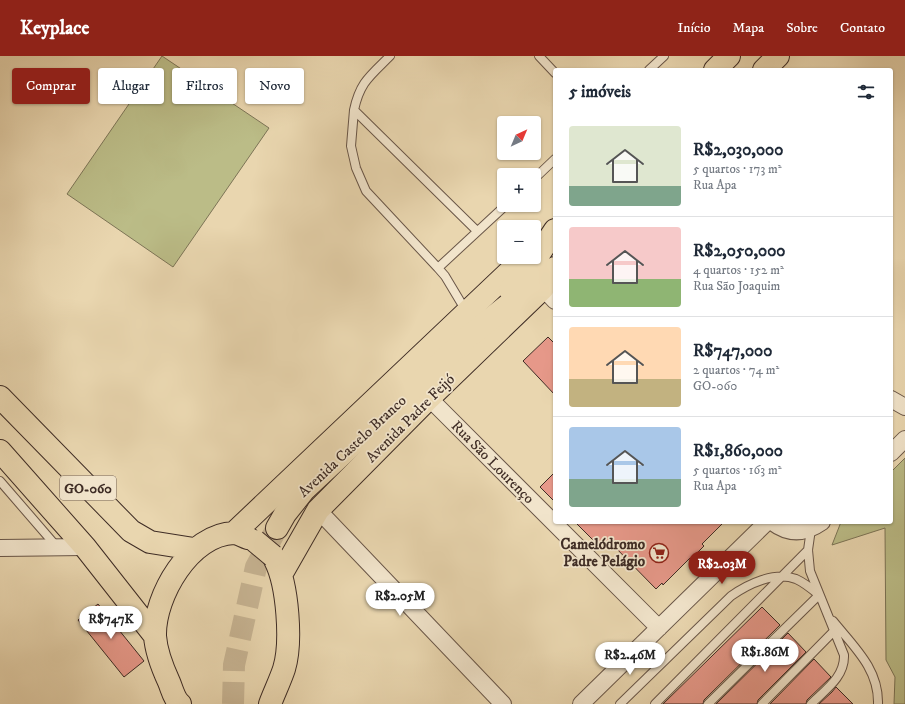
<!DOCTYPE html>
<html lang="pt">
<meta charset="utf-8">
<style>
body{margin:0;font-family:"IM FELL DW Pica",serif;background:#f6f6f7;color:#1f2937;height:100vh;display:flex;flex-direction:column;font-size:15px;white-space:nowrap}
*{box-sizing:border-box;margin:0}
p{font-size:13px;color:#747a83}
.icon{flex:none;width:22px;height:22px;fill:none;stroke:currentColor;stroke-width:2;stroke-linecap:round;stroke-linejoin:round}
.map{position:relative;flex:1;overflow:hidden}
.drawer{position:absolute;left:553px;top:12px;width:340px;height:456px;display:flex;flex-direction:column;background:#fff;border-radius:4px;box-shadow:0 1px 3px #0004}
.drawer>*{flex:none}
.guide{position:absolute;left:12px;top:12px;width:380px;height:36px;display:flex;gap:8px}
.needle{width:26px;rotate:44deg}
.tools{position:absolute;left:497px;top:60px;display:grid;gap:8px}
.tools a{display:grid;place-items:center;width:44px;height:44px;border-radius:4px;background:#fff;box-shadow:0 1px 3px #0004;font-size:20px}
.price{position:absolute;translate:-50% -34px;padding:0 9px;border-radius:14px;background:#fff;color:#222;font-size:13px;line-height:26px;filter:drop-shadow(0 1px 2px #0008)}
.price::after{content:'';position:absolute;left:50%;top:24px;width:12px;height:9px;margin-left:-6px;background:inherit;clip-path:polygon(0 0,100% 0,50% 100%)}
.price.active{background:#8f2418;color:#fff}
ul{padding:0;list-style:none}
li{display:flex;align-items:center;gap:12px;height:100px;padding:0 16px}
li+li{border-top:1px solid #e0e1e3}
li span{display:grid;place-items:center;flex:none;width:112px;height:80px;border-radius:4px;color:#555}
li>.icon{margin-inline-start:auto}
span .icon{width:48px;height:48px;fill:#fffc;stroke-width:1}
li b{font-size:17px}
h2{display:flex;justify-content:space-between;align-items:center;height:48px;padding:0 16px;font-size:17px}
.pill{padding:0 14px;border-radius:4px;background:#fff;box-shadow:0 1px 3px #0004;font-size:14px;line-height:36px}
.pill.active{background:#8f2418;color:#fff}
header{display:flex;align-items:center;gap:24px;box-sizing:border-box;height:56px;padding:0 20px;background:#8f2418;color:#fff}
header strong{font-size:19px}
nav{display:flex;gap:22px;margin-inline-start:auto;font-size:14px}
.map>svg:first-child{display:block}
.green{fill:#bbbc87;stroke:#7c7456}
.building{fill:#e69889;stroke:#3e2c25}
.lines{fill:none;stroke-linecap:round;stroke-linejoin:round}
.highway-tunnel{stroke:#c7b493;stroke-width:22;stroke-dasharray:22 11;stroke-linecap:butt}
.lane-casing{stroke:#695648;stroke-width:10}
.street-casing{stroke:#695648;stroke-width:18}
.primary-casing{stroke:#3e2c25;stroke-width:24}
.highway-casing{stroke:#3e2c25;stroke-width:24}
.lane{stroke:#f1e4cb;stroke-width:8}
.street{stroke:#f1e4cb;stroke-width:16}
.primary{stroke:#e9d6af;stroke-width:22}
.highway{stroke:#e9d6af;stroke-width:22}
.primary-bridge-casing{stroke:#3e2c25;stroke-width:24;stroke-linecap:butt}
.primary-bridge{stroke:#e9d6af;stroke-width:22}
.labels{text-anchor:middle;stroke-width:3.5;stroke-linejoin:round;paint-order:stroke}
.shield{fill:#f1e4cb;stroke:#746357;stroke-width:1}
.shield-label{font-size:14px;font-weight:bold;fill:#3e2c25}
.street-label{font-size:15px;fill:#3e2c25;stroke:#f1e4cb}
.poi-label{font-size:15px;font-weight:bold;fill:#3e2c25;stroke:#f1e4cb;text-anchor:end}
</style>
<header>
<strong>Keyplace</strong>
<nav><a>Início</a><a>Mapa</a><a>Sobre</a><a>Contato</a></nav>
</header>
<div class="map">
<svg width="905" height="648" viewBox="0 0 905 648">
<rect width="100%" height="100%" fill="#e9d6af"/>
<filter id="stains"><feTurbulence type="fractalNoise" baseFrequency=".005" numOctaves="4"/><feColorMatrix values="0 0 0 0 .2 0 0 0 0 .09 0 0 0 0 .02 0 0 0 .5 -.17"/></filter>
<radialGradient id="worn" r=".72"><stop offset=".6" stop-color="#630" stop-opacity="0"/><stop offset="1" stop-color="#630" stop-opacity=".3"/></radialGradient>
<!-- green -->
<path class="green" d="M162 0 269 72 173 211 67 138Z
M905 402V648H894L895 621 886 604 885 472 832 489 841 466H891V416Z"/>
<!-- building -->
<path class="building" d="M548 281 555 288V339L523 305Z
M555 416V446L540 431Z
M575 466H724L702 488 704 490 691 503 690 502 663 529 662 527 656 533 610 486 603 494Z
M98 548 144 605 124 621 78 564Z
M762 551 780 569 704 644 703 648H663Z
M788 577 806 596 758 644 757 648H716Z
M814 603 831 621 807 644 806 648H770Z
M836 631 853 648H819L832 636Z"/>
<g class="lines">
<!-- highway-tunnel -->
<path class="highway-tunnel" d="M233 648 234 609 256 511 277 472"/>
<!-- lane casing -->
<g class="lane-casing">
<path id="lane" d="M390 0C370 20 360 26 354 54L477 175
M539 0 555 17
M649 14 664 0
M354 54 351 90 356 112 366 135 438 212 506 149
M534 123 555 103
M438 212 445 220 466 255
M0 425 57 491
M833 565C854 591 879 613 878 648
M620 648 731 540C748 528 775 515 796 523 805 527 812 533 819 539
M655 648 808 494
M708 648 819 539
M762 648 834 575
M811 648C825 634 845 621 844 599L810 515 808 494 811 473"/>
</g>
<!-- street casing -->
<g class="street-casing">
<path id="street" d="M543 232 555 245
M429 342 659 572
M891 343 905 351
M891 397 905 383
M318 454 503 648
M772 466C789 479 805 478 822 466
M0 492 85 491
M581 648 767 466"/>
</g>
<!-- primary casing -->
<g class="primary-casing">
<path id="primary" d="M0 341 131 475 150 486 194 493
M0 395 85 491 155 580
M234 477 525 201
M282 517 318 454 429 342 543 232
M180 648C174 643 172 633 169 626 163 613 156 595 155 580 154 540 190 478 234 477 238 477 244 481 248 482
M270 648C274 637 280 625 284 613 292 587 288 529 275 504"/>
</g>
<!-- highway casing -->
<g class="highway-casing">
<path id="highway" d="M715 14 729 0
M764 14 778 0
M510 234 529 213 555 174
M277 472 285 458 304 434 469 280 555 212"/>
</g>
<!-- lane -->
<use href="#lane" class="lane"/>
<!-- street -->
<use href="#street" class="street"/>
<!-- primary -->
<use href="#primary" class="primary"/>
<!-- highway -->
<use href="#highway" class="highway"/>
<!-- primary-bridge casing -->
<g class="primary-bridge-casing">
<path id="primary-bridge" d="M255 485 273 500"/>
</g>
<!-- primary-bridge -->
<use href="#primary-bridge" class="primary-bridge"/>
</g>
<!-- icons -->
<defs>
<g id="supermarket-ring" transform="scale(1)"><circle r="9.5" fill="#f1e4cb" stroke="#8f2418" stroke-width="1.5"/><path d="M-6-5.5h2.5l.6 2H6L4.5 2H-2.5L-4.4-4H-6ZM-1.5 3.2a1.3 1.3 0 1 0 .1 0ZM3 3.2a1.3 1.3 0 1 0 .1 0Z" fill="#8f2418"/></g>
</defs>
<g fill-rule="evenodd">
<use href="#supermarket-ring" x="659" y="497"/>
</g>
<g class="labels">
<!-- shield labels -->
<rect class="shield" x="60" y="420" width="56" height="24" rx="3"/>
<g class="shield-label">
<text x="88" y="437">GO-060</text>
</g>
<!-- street labels -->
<g class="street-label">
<text transform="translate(410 362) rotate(-45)" y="5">Avenida Padre Feijó</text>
<text transform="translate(352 390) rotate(-43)" y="5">Avenida Castelo Branco</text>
<text transform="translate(493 406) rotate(45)" y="5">Rua São Lourenço</text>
</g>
<!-- poi labels -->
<g class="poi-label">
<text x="645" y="493">Camelódromo<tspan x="645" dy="17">Padre Pelágio</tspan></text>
</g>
</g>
<rect width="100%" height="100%" filter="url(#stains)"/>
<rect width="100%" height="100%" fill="url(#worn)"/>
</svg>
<div class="tools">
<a><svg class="needle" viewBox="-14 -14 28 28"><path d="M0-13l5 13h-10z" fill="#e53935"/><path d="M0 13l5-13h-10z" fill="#747a83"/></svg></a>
<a>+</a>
<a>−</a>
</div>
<b class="price active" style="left:722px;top:529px">R$2.03M</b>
<b class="price" style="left:400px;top:561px">R$2.05M</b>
<b class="price" style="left:111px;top:584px">R$747K</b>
<b class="price" style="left:765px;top:617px">R$1.86M</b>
<b class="price" style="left:630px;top:620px">R$2.46M</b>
<div class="guide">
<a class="pill active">Comprar</a>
<a class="pill">Alugar</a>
<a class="pill">Filtros</a>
<a class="pill">Novo</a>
</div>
<section class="drawer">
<h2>5 imóveis<svg class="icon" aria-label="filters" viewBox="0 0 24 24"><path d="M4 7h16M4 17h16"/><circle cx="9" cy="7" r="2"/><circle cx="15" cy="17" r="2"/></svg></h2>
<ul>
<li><span style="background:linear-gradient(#dfe7d0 75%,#7fa58c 0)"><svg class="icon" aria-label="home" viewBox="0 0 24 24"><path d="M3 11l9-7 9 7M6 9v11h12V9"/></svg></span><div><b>R$2,030,000</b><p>5 quartos · 173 m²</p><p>Rua Apa</p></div></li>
<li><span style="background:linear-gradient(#f6c9c9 65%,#8fb573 0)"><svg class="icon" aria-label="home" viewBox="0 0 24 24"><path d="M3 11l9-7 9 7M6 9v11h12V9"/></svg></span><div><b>R$2,050,000</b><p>4 quartos · 152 m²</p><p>Rua São Joaquim</p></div></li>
<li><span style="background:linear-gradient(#ffd9b3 65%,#c2b280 0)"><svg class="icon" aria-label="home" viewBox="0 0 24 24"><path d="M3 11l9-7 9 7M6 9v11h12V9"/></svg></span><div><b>R$747,000</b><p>2 quartos · 74 m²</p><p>GO-060</p></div></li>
<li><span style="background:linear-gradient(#a9c7e8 65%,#7fa58c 0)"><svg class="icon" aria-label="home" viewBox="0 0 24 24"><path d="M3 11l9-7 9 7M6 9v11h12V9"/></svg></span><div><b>R$1,860,000</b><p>5 quartos · 163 m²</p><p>Rua Apa</p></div></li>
</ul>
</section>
</div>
